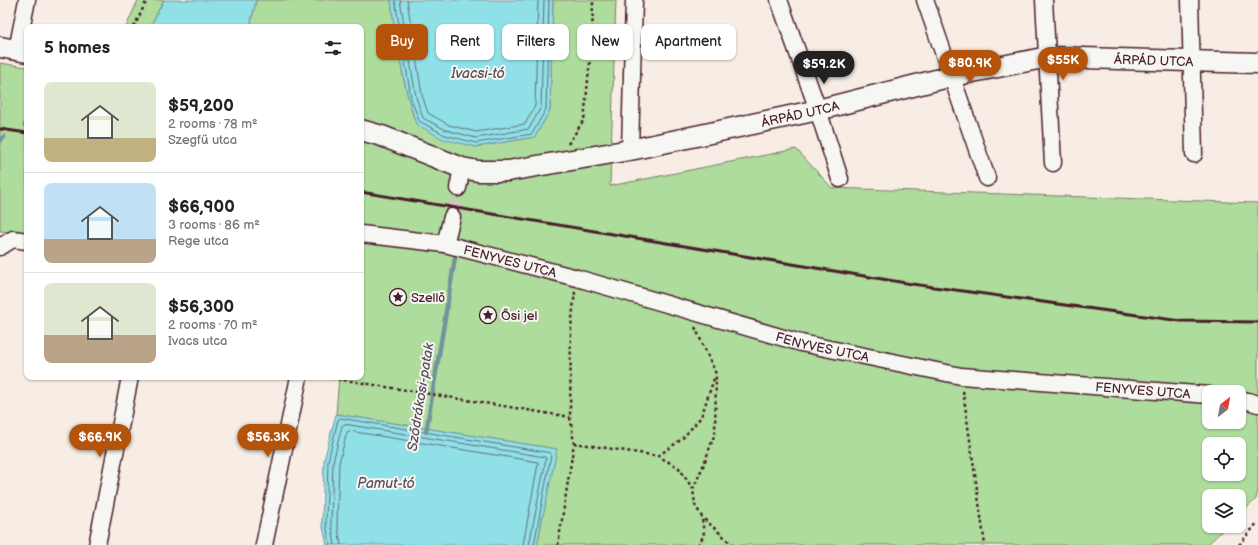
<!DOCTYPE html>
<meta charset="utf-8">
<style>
body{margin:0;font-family:"Balsamiq Sans",sans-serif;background:#f6f6f6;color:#222;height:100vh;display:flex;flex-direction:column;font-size:15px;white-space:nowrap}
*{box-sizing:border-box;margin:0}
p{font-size:13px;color:#767676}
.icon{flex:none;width:22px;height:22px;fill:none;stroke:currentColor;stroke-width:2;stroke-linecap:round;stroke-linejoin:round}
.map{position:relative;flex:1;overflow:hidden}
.sheet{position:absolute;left:24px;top:24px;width:340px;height:356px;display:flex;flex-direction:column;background:#fff;border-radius:8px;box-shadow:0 1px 3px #0004}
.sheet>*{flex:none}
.hud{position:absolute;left:376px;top:24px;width:380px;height:36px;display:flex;gap:8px}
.needle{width:26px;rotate:31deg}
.buttons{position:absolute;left:1202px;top:385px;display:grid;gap:8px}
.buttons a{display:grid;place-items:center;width:44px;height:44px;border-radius:8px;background:#fff;box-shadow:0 1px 3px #0004;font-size:20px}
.price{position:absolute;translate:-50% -34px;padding:0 9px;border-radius:14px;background:#b45309;color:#fff;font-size:13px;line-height:26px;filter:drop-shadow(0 1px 2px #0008)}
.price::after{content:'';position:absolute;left:50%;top:24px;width:12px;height:9px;margin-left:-6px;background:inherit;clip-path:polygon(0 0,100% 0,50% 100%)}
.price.current{background:#222;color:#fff}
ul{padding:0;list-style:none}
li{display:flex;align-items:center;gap:12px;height:100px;padding:0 20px}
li+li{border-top:1px solid #e0e0e0}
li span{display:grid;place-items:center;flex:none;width:112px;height:80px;border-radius:8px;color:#555}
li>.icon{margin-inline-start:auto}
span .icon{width:48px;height:48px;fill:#fffc;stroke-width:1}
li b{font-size:17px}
h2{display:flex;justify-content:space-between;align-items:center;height:48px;padding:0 20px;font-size:17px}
.pill{padding:0 14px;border-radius:8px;background:#fff;box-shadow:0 1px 3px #0004;font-size:14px;line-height:36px}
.pill.current{background:#b45309;color:#fff}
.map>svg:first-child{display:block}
.green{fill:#addc9c;stroke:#7c7e64;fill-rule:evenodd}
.water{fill:#8fe0e7;stroke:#73939c}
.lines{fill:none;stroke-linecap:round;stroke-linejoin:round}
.shore{stroke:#666c76;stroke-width:1}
.stream{stroke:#73939c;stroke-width:4.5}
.minor-tunnel{stroke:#d4c4bf;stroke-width:16;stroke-dasharray:16 8;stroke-linecap:butt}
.minor-casing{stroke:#4a1f2b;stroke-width:19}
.tertiary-casing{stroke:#4a1f2b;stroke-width:23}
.path{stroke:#4a1f2b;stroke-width:2.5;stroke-dasharray:3 3;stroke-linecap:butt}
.minor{stroke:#f6f6f2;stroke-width:16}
.tertiary{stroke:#f6f6f2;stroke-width:20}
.rail{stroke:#4a1f2b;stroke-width:3}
.labels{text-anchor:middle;stroke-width:4;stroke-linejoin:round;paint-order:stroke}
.street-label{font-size:13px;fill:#4a1f2b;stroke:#f6f6f2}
.poi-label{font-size:13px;fill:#4a1f2b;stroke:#f6f6f2;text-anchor:start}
.water-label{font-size:14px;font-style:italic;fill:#5b4f5a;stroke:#f6f6f2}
</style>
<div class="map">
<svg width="1258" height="545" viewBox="0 0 1258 545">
<rect width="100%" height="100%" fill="#f7ede4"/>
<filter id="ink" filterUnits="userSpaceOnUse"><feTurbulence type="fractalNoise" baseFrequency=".025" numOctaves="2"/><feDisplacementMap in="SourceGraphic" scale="8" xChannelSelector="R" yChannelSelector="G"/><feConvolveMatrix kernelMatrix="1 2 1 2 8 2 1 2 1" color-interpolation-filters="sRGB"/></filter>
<g filter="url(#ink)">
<!-- green -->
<path class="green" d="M138 0H164L150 27H126Z
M256 0H391C397 42 402 84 416 124L476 147 535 137 550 110 553 0H616L610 186 796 149 832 188 1258 203V490L1256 499 1239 515V496H1209V526H1227L1207 545H537L556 449 336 414 339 377H361V27H250ZM1209 392H1239V422H1209ZM1209 444H1239V474H1209Z
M0 63 27 67V234L0 231Z"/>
<!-- water -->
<path class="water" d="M164 0H256L250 27H150Z
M391 0H553L550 110 535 137 476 147 443 139 416 124C403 84 396 42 391 0Z
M336 414 557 449 537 545H327L322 523 324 460Z"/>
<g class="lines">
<!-- shore -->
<path class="shore" d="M395 0 411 98 419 121 445 135 476 143 532 134 546 109 549 0
M400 0 416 97 423 118 446 130 476 138 529 129 541 107 544 0
M407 0 422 95 428 113 449 125 476 132 525 124 535 106 538 0
M330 545 326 523 328 461 338 420 340 418 551 453V455L534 545
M335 545 331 522 333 462 342 426 344 424 545 457 546 459 529 545
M341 545 337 522 339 463 347 432 349 431 538 462V464L523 545"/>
<!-- stream -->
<path class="stream" d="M25 125 27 123
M0 140 4 137
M426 432 456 252"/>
<!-- minor-tunnel -->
<path class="minor-tunnel" d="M452 217 458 188"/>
<!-- minor casing -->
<g class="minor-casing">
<g id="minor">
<path d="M779 0 818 110 840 179"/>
<path d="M925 0 987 178"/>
<path d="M1044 0 1053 163"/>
<path d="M1190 0 1194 154"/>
<path d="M17 50 27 0"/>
<path d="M630 150 634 0"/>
<path d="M458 188 462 168"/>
<path id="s1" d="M361 234 445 244 577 278 801 343 961 376 1209 395"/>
<path d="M445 244 452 217"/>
<path d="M0 247 13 239 27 241"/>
<path d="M1239 399 1248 401 1258 404"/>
<path d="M97 545 130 377"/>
<path d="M264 545 299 377"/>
</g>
</g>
<!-- tertiary casing -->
<g class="tertiary-casing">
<g id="tertiary">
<path d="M0 47 27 52"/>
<path id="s2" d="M361 130 382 136 462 168 478 171H508L630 150 818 110 952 76 1048 57 1258 63"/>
</g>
</g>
<!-- path -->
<path class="path" d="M134 27 147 0
M568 144 584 120 592 40 593 0
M695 327 716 374 715 433 704 464 693 489 695 505 702 517 733 545
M326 377 570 417
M963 391 985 545
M574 443 658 456 679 468 693 489
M658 456 682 439 701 417 715 376
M558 545 574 443 570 417 571 328 575 291
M698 545 704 535 702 518
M1239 545 1258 522"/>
<!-- minor -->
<use href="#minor" class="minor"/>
<!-- tertiary -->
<use href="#tertiary" class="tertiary"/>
<!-- rail -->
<path class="rail" d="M0 129 27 133
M361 192 912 284 1181 321 1258 322"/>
</g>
</g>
<!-- icons -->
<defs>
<g id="sight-ring" transform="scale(0.9)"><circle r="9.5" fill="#f6f6f2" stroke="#4a1f2b" stroke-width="1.5"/><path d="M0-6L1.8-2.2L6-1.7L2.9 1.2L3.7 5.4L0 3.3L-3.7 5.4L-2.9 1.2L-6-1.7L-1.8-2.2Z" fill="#4a1f2b"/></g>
</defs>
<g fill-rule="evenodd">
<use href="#sight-ring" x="398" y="297"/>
<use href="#sight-ring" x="488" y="315"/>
</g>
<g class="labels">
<!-- street labels -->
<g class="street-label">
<text dy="5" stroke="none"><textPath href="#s2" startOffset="812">ÁRPÁD UTCA</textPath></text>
<text dy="5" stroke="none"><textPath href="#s2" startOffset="452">ÁRPÁD UTCA</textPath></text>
<text dy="5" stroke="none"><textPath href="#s1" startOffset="152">FENYVES UTCA</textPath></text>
<text dy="5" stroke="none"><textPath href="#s1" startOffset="476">FENYVES UTCA</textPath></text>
<text dy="5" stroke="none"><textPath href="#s1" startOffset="800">FENYVES UTCA</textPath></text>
</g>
<!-- poi labels -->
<g class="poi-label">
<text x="411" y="302">Szellő</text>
<text x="501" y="320">Ősi jel</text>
</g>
<!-- water labels -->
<g class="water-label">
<text x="478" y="78">Ivacsi-tó</text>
<text transform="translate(420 397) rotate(-81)" y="5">Sződrákosi-patak</text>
<text x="386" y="488">Pamut-tó</text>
</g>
</g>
</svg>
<div class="buttons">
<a><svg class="needle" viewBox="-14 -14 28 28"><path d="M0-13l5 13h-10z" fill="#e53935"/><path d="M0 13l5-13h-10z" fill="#767676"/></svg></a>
<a><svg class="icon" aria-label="locate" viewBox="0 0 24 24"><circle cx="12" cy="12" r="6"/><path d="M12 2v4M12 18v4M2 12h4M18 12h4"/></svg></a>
<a><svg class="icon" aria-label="layers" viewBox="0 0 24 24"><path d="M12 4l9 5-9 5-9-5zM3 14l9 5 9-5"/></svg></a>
</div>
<b class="price" style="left:1063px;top:81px">$55K</b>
<b class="price" style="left:970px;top:84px">$80.9K</b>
<b class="price current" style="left:824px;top:85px">$59.2K</b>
<b class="price" style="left:100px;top:458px">$66.9K</b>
<b class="price" style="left:268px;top:458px">$56.3K</b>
<div class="hud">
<a class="pill current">Buy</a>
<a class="pill">Rent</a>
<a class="pill">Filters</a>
<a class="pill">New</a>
<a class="pill">Apartment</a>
</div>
<section class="sheet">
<h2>5 homes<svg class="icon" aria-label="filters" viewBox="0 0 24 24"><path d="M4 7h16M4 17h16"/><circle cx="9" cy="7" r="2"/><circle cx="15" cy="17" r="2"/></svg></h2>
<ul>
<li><span style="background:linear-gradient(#dfe7d0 70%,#c2b280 0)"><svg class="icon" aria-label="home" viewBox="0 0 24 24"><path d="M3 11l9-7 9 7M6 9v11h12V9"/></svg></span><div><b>$59,200</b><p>2 rooms · 78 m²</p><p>Szegfű utca</p></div></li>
<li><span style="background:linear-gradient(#bfe0f5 70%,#b9a48a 0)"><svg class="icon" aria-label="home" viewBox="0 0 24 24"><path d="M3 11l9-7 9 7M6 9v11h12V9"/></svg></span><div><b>$66,900</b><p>3 rooms · 86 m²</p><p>Rege utca</p></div></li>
<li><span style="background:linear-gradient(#dfe7d0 65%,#b9a48a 0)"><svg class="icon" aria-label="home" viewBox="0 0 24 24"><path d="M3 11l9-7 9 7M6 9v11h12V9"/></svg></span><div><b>$56,300</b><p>2 rooms · 70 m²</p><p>Ivacs utca</p></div></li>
</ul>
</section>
</div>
